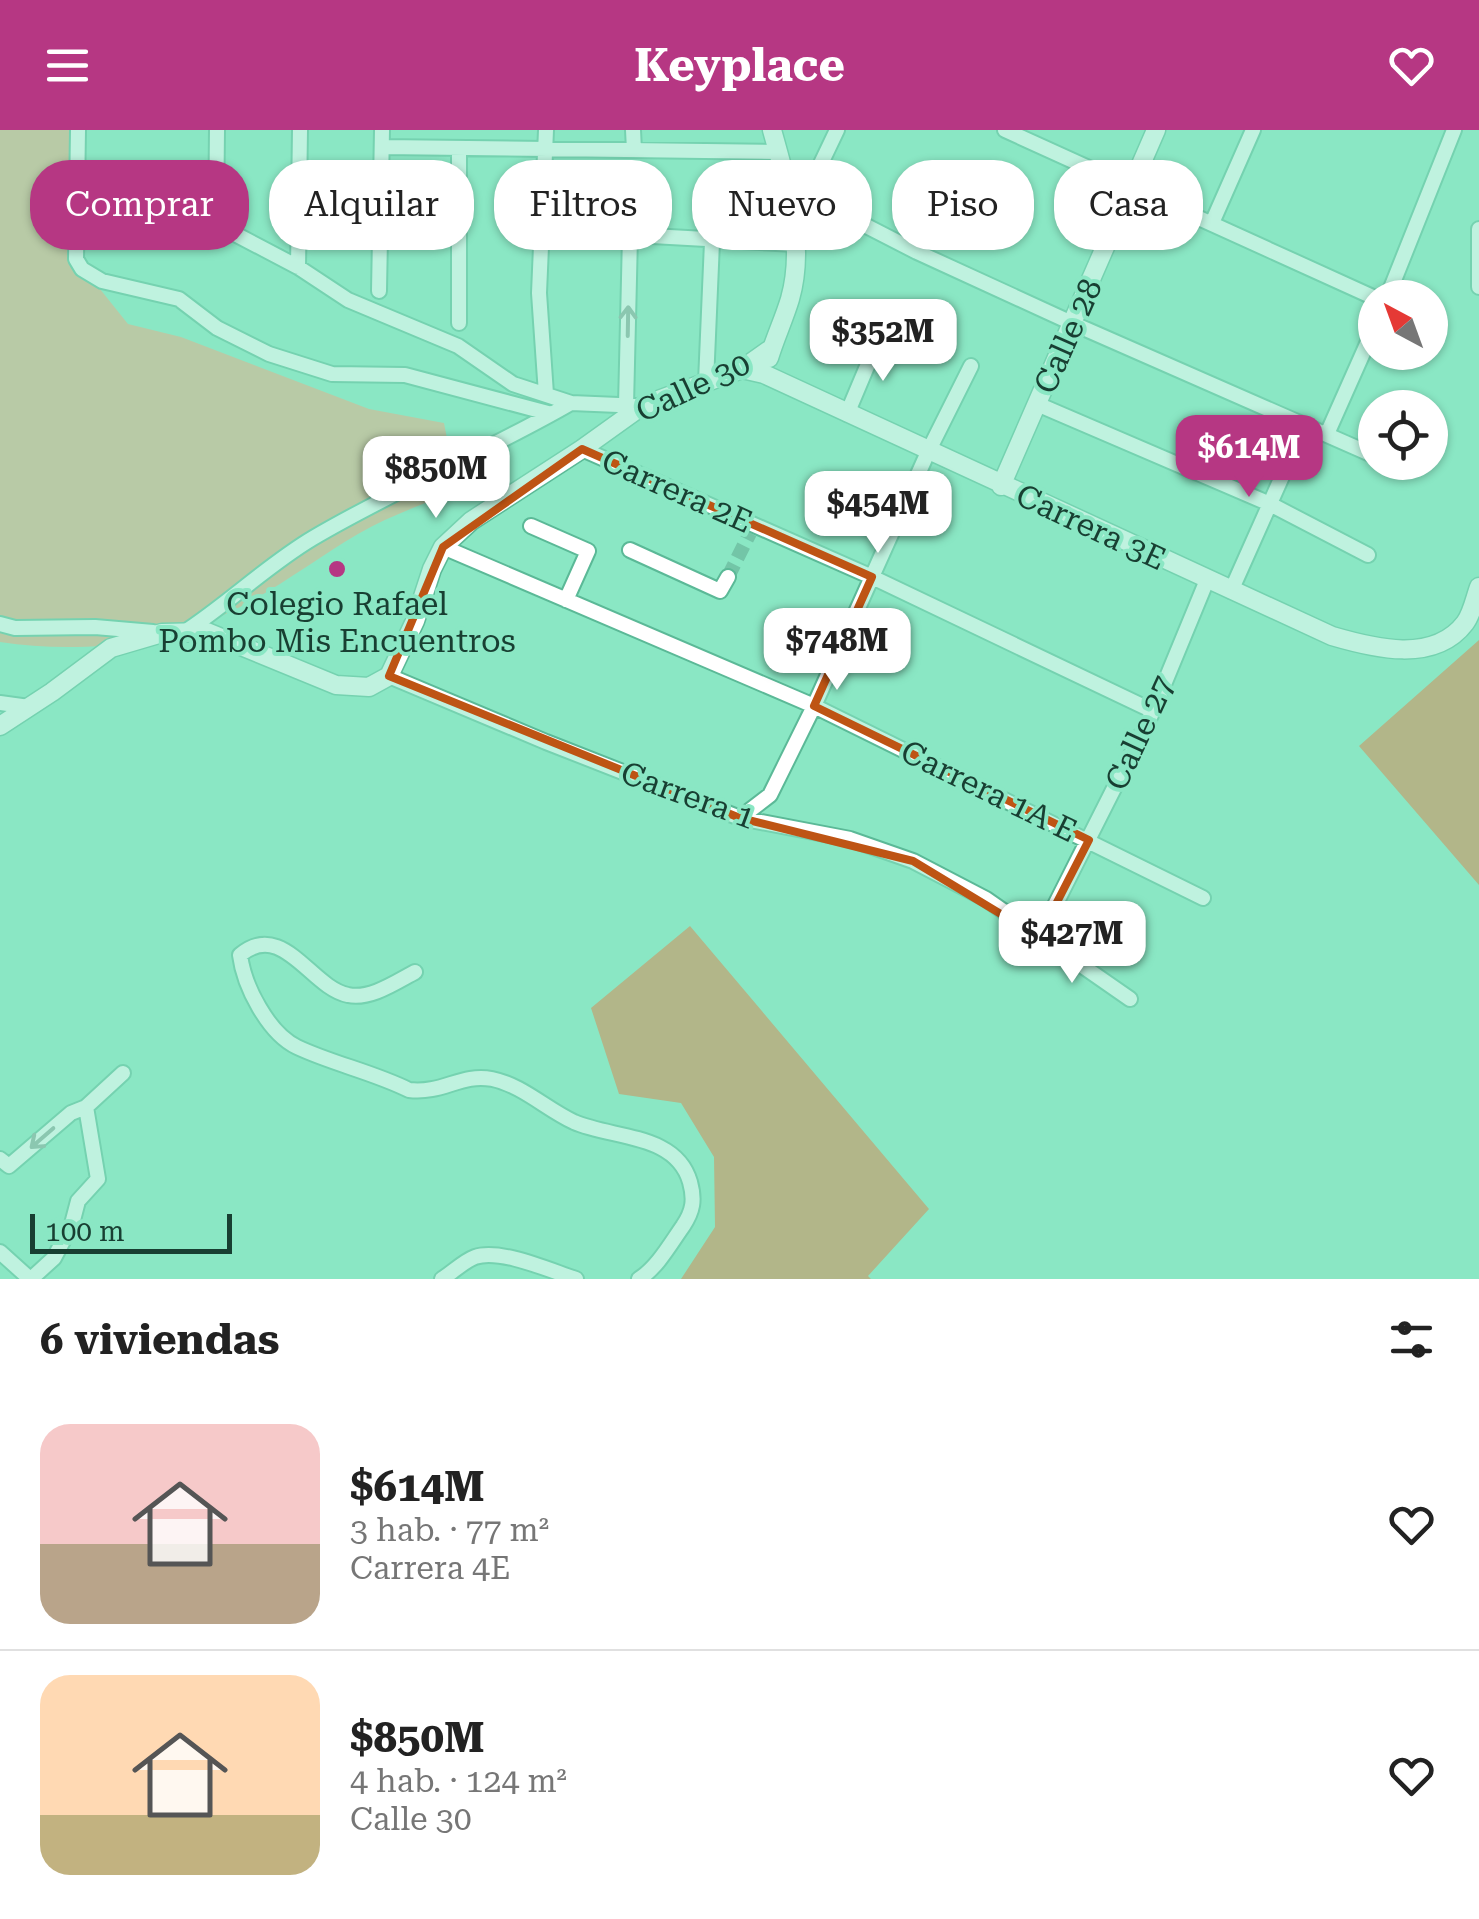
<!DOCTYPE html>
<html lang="es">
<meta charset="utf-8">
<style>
body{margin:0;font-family:"Roboto Serif",serif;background:#f2f2f2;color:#222;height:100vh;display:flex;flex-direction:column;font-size:38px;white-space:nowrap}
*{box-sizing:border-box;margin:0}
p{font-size:32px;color:#767676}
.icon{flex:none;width:55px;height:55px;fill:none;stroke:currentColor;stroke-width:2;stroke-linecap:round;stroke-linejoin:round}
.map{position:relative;height:1149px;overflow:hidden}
.details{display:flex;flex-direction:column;background:#fff;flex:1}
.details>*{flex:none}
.hud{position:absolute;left:30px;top:30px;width:1420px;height:90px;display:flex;gap:20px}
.needle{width:65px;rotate:319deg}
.tools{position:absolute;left:1358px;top:150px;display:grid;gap:20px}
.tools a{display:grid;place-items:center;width:90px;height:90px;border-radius:50%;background:#fff;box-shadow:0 2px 8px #0004;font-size:50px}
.scale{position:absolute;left:30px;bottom:25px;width:202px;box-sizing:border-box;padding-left:10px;border:5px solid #183f32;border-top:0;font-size:28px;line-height:35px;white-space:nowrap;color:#183f32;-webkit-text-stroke:8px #8ae7c4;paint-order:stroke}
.price{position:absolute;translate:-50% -85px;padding:0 22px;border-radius:20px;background:#fff;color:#222;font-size:32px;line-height:65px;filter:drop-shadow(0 2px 5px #0008)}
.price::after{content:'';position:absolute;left:50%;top:60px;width:30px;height:22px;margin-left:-15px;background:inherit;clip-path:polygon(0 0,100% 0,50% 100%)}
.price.active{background:#b63783;color:#fff}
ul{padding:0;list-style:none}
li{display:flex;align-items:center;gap:30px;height:250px;padding:0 40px}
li+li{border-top:2px solid #e0e0e0}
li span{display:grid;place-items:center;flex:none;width:280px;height:200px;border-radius:30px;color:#555}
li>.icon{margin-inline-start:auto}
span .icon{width:120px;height:120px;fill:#fffc;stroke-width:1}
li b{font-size:42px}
h2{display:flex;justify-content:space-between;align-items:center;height:120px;padding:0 40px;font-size:42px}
.pill{padding:0 35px;border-radius:40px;background:#fff;box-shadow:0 2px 8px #0004;font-size:35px;line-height:90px}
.pill.active{background:#b63783;color:#fff}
header{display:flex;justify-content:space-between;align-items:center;height:130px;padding:0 40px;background:#b63783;color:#fff;font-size:45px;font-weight:700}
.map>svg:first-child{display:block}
.green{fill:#efa782}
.forest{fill:#e27a40}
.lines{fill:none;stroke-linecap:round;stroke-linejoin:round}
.street-tunnel{stroke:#73c5a7;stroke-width:14;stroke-dasharray:14 7;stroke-linecap:butt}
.street-casing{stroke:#5bb997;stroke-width:18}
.secondary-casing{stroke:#5bb997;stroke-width:21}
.street{stroke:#fff;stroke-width:14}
.secondary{stroke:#fff;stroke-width:18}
.oneway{stroke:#8c9f98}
.marked{fill:none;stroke:#be5414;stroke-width:8;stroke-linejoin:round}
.poi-dot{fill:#b63783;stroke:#8ae7c4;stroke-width:4}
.labels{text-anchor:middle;stroke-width:8;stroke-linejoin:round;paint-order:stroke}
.street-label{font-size:32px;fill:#183f32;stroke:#8ae7c4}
.poi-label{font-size:32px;fill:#183f32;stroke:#8ae7c4}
</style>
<header><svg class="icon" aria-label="menu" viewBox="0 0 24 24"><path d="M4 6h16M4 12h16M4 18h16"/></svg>Keyplace<svg class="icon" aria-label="heart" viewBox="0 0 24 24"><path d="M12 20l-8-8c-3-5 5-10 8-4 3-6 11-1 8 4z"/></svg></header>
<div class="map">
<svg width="1479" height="1149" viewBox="0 0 1479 1149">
<rect width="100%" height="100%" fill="#8ae7c4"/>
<!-- green -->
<path class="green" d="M0 0H73L76 129 128 194 181 207 369 279 444 293 457 360C424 374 389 386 358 404 312 431 268 466 219 487 152 517 72 523 0 512Z"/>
<!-- forest -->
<path class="forest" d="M1479 510V755L1359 616Z
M690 796 929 1079 868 1146 871 1149H681L715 1097 714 1027 681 973 619 964 591 878Z"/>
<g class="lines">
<!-- street-tunnel -->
<path class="street-tunnel" d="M728 447 750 403"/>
<!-- street casing -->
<g class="street-casing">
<path id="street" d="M78 0 76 129 82 139 102 151 179 169 217 198 269 224 332 244 405 245 548 283
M633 0 634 20
M1005 0 1375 168
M382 17 778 22
M459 19V193
M799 63 806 65 837 0
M806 65 917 122 1074 194 1375 326
M1212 93 1253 0
M77 94H216L298 137 348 170 458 216 513 254 571 273 642 276
M216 94 217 0
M1479 99V157
M544 100 795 114
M298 137 300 0
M379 161 382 0
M1387 168 1454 0
M706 252 712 112
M546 264 539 163 546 0
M1037 274 1270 374 1368 425
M626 276 630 106
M847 284 879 208
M1327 304 1375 196
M582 319 872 447 1153 581
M1389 332 1405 340
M531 396 588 421 566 470
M443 417 814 576 1203 768
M630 420 720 461 728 447
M1231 461 1305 295
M0 494 15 498 95 497 153 502
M183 503C228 474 266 436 313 408 396 359 488 321 571 273
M389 546 546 612 740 688 850 709 913 731 986 769 1130 869
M0 573 29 577
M740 688 770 665 814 576 928 322 971 236
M1039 807 1153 581 1207 450
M415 842C396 852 370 870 348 865 311 858 283 789 240 825 244 856 268 903 297 917 333 934 373 942 409 960 443 964 461 943 492 949 522 955 546 979 574 992 613 1009 676 1003 690 1052 695 1070 693 1081 683 1096 671 1113 657 1138 639 1149
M0 1029 9 1036 71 983 86 977 123 943
M0 1122 30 1149
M31 1149 54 1128 72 1094 78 1071 98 1049 86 977
M442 1149C453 1142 464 1131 475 1127 500 1118 551 1141 576 1149"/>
</g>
<!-- secondary casing -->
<g class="secondary-casing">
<path id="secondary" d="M769 228C775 208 784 189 790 169 806 113 787 54 772 0
M742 239 764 244 1332 506C1373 518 1434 534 1465 493 1472 484 1475 468 1479 457
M1001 356 1156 0
M0 596 52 562 111 518 162 503 207 502 336 555 369 557 389 546 415 491 432 439 443 417 471 391 582 319 642 276 742 239 772 218"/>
</g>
<!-- street -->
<use href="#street" class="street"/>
<!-- secondary -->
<use href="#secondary" class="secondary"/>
</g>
<!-- one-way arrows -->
<defs><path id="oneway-shaft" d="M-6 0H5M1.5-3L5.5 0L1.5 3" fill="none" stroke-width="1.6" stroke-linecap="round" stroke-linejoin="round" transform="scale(2.5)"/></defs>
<g class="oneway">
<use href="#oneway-shaft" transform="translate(628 191) rotate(-89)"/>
<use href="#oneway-shaft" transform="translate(42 1008) rotate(139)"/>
</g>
<!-- marked area -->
<path d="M0 0H1479V1149H0ZM582 319 872 447 814 576 1089 710 1039 807 913 731 740 688 389 546 443 417Z" fill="#8ae7c4" fill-opacity=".55" fill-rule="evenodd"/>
<path class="marked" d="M582 319 872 447 814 576 1089 710 1039 807 913 731 740 688 389 546 443 417Z"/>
<!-- markers -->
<circle class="poi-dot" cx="337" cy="439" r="10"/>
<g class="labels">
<!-- street labels -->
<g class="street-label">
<text transform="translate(1068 206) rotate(-66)" y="11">Calle 28</text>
<text transform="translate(693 257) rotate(-25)" y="11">Calle 30</text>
<text transform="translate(677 361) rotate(24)" y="11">Carrera 2E</text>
<text transform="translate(1091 397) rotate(25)" y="11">Carrera 3E</text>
<text transform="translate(1140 603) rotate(-65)" y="11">Calle 27</text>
<text transform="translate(989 661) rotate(26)" y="11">Carrera 1A E</text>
<text transform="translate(688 665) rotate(20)" y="11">Carrera 1</text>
</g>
<!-- poi labels -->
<g class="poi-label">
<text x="337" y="485">Colegio Rafael<tspan x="337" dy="37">Pombo Mis Encuentros</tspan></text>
</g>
</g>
</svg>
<div class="tools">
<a><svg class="needle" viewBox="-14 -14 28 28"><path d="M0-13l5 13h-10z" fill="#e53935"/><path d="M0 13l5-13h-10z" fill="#767676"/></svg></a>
<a><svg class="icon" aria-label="locate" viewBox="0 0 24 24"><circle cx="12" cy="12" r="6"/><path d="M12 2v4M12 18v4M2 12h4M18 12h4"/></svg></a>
</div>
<div class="scale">100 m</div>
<b class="price" style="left:883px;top:254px">$352M</b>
<b class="price active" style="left:1249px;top:370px">$614M</b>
<b class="price" style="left:436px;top:391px">$850M</b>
<b class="price" style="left:878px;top:426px">$454M</b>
<b class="price" style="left:837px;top:563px">$748M</b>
<b class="price" style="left:1072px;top:856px">$427M</b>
<div class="hud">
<a class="pill active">Comprar</a>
<a class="pill">Alquilar</a>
<a class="pill">Filtros</a>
<a class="pill">Nuevo</a>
<a class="pill">Piso</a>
<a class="pill">Casa</a>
</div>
</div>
<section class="details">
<h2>6 viviendas<svg class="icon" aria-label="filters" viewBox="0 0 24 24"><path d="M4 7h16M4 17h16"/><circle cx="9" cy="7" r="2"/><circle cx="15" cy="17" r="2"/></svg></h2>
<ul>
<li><span style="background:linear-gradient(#f6c9c9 60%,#b9a48a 0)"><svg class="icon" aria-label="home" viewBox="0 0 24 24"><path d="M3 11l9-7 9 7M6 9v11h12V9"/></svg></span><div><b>$614M</b><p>3 hab. · 77 m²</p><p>Carrera 4E</p></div><svg class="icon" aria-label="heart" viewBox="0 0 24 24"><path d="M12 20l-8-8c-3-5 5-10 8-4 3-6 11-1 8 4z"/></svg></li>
<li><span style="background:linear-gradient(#ffd9b3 70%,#c2b280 0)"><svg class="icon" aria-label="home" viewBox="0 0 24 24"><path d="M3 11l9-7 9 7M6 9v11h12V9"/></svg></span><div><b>$850M</b><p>4 hab. · 124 m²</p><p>Calle 30</p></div><svg class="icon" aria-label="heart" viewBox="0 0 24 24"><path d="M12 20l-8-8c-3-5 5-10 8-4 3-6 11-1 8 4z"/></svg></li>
</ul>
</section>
